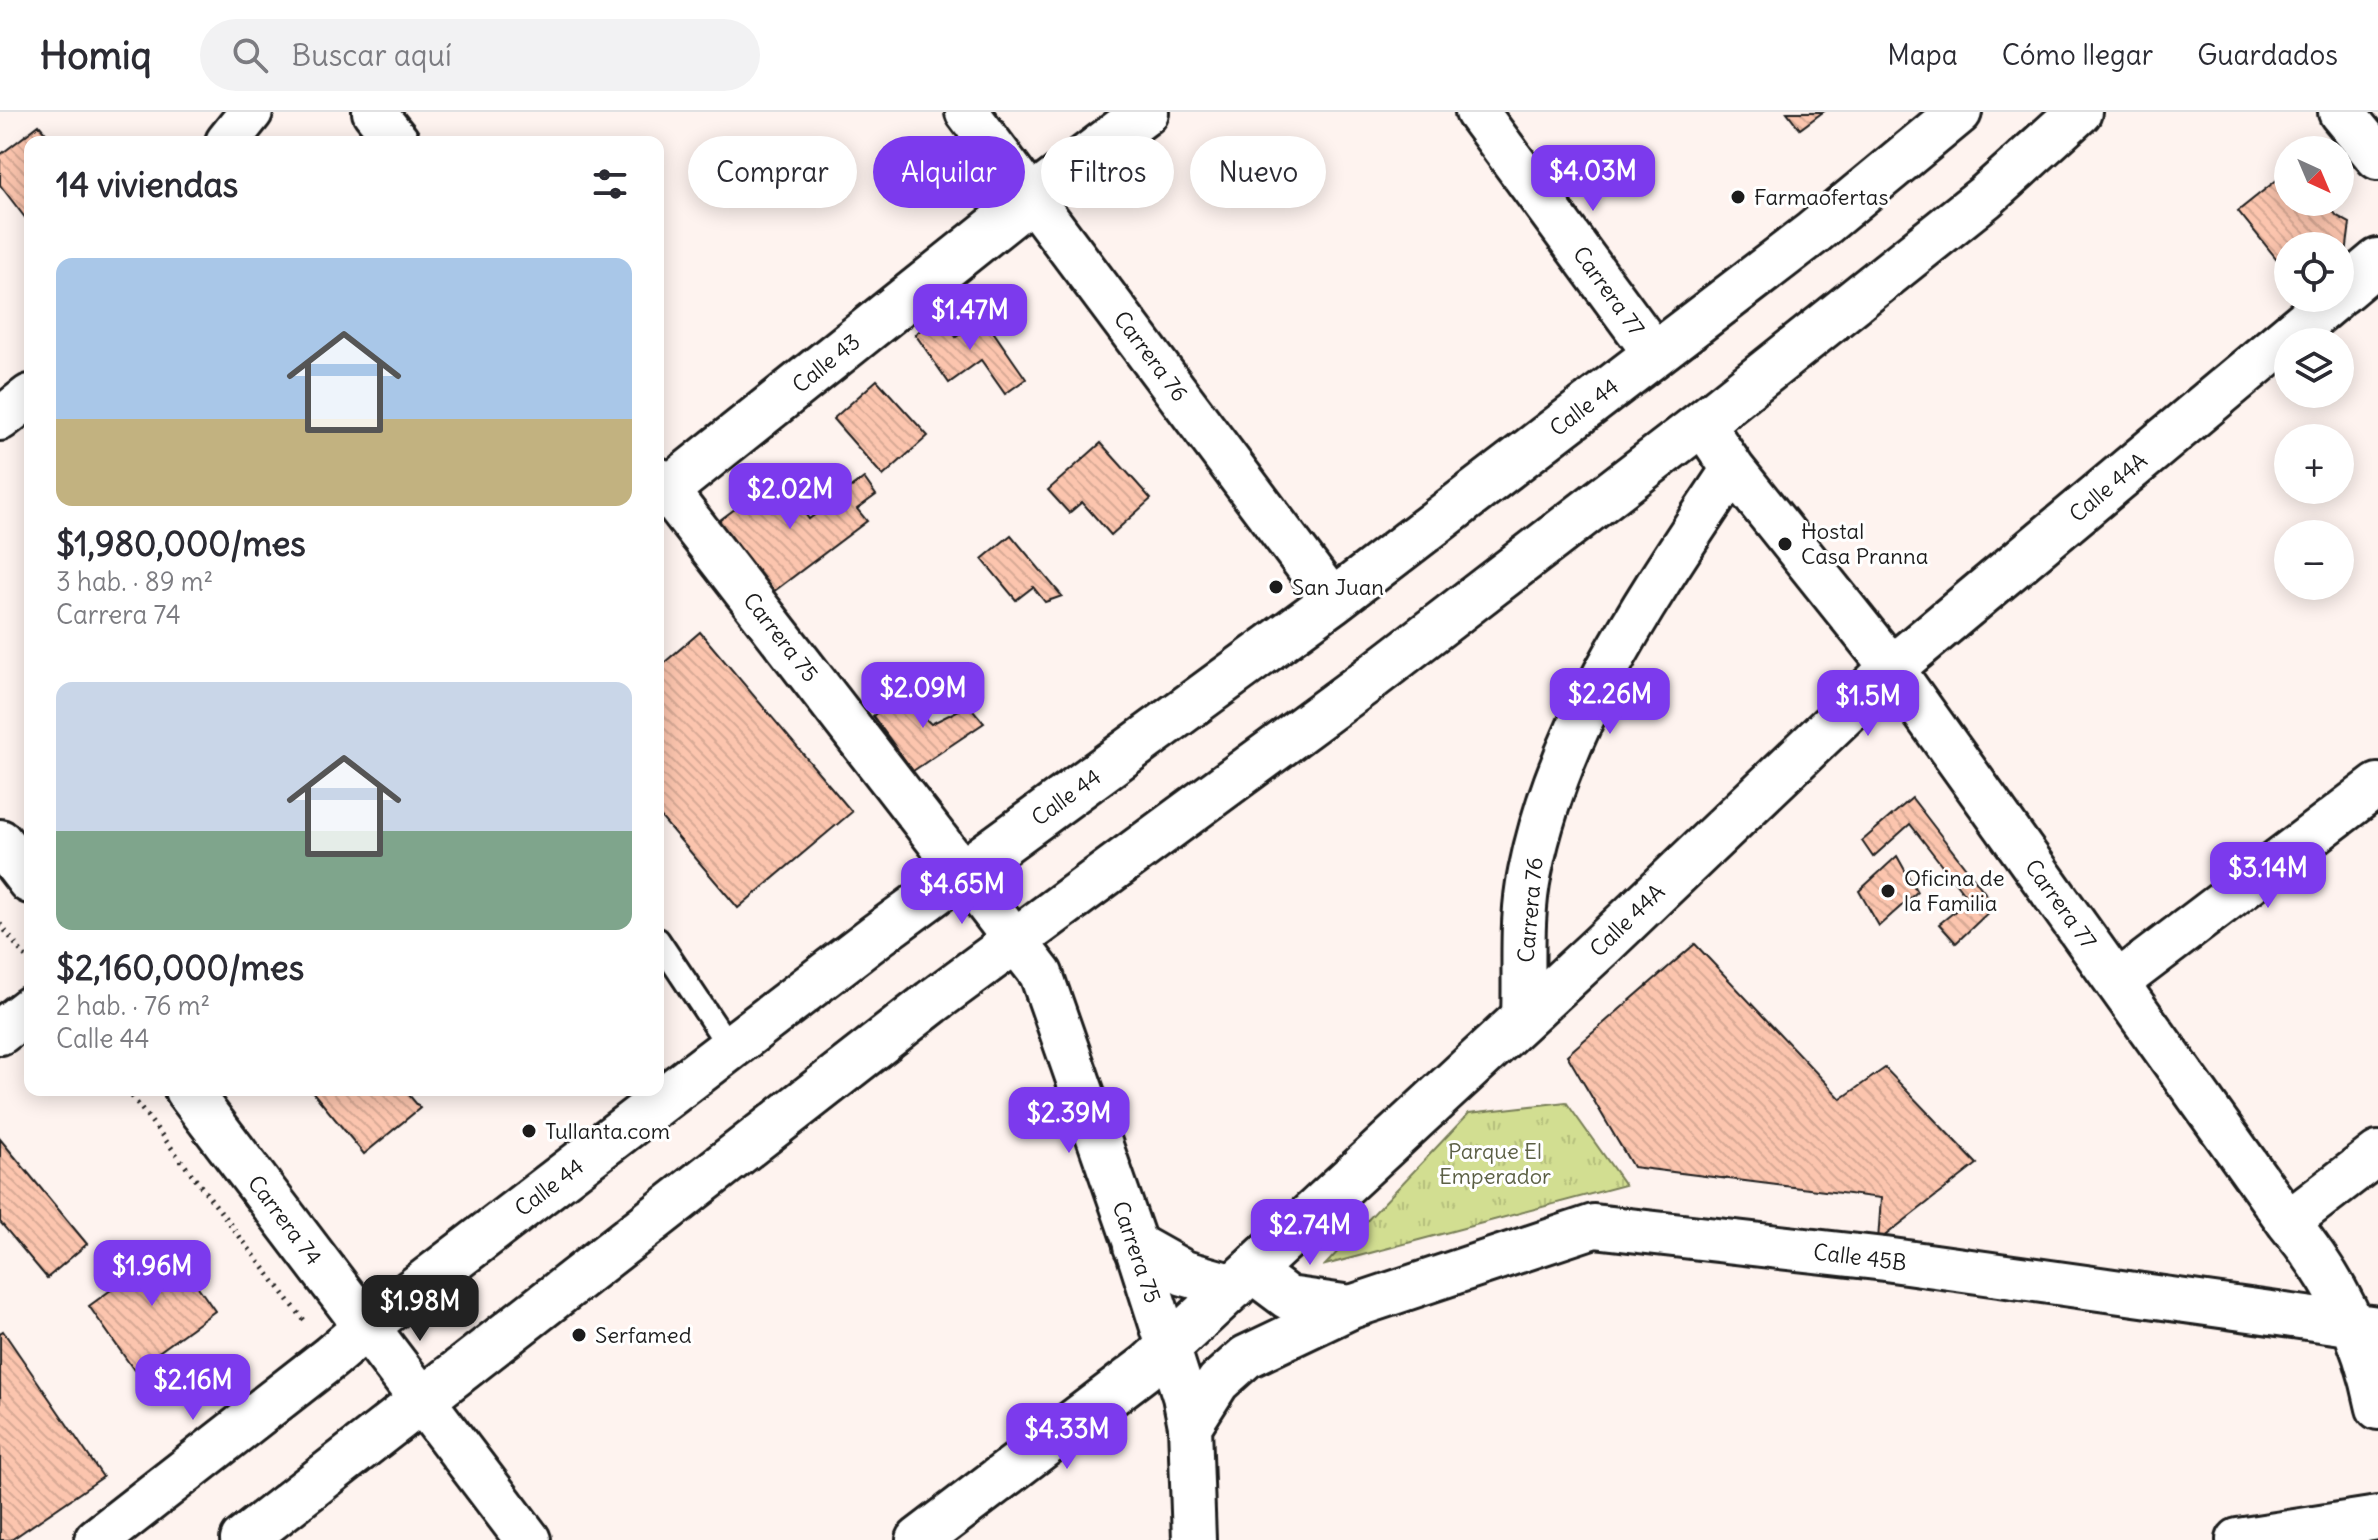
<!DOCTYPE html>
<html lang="es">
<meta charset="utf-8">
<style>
body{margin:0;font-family:Delius,sans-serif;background:#f2f2f3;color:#2b2b33;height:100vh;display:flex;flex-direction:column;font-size:30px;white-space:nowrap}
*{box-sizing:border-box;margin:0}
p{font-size:26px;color:#7c7c81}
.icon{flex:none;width:44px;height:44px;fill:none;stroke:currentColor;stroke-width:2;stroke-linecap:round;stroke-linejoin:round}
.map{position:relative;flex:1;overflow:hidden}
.side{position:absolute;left:24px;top:24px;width:640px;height:960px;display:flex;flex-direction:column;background:#fff;border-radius:16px;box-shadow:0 4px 20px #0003}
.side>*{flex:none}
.hud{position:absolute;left:688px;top:24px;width:760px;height:72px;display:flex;gap:16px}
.needle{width:52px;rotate:136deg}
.buttons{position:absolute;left:2274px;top:24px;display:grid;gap:16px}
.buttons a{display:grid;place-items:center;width:80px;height:80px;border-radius:50%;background:#fff;box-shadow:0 4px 20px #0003;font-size:40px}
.price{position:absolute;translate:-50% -68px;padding:0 18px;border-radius:16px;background:#7c3aed;color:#fff;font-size:26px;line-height:52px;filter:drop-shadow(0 2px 4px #0008)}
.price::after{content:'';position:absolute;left:50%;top:48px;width:24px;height:18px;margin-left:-12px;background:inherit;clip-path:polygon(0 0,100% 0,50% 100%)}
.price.selected{background:#222;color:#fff}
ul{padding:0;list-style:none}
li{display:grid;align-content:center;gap:16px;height:424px;padding:0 32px}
li span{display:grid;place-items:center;height:248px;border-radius:16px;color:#555}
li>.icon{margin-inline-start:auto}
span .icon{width:144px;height:144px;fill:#fffc;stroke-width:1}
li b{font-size:34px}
h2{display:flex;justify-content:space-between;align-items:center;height:96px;padding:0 32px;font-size:34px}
.chip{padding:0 28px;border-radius:36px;background:#fff;box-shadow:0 4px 20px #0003;font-size:28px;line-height:72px}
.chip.selected{background:#7c3aed;color:#fff}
header{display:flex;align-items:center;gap:48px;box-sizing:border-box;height:112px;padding:0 40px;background:#fff;border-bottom:2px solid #e1e1e2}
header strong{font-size:38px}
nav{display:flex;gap:44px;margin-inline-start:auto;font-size:28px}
.search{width:560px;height:72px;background:#f2f2f3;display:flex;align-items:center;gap:20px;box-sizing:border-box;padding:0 28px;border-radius:44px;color:#7c7c81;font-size:30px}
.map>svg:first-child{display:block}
.park{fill:url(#park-tufts);stroke:#777d56;stroke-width:2}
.building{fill:url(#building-back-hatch);stroke:#1c1c1c;stroke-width:2}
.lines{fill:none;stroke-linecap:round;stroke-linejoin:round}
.service-casing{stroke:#1c1c1c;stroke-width:28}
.minor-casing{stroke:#1c1c1c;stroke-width:48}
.tertiary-casing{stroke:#1c1c1c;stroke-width:50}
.secondary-casing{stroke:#1c1c1c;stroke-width:50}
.path{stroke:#1c1c1c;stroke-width:5;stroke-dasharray:2 6;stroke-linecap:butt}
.service{stroke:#fff;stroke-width:22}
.minor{stroke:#fff;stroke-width:42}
.tertiary{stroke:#fff;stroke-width:44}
.secondary{stroke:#fff;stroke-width:44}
.poi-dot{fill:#1c1c1c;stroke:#fff;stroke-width:3}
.labels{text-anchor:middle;stroke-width:6;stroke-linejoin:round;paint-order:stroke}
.poi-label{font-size:22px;fill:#1c1c1c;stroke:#fff;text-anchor:start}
.street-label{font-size:22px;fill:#1c1c1c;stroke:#fff}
.park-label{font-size:22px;fill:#5c6045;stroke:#fff}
</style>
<header>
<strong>Homiq</strong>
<div class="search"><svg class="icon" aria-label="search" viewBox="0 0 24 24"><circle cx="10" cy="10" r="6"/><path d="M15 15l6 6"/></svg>Buscar aquí</div>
<nav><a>Mapa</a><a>Cómo llegar</a><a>Guardados</a></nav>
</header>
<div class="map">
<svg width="2378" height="1428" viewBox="0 0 2378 1428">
<defs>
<pattern id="park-tufts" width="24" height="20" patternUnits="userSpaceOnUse" patternTransform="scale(2)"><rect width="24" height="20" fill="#d2de91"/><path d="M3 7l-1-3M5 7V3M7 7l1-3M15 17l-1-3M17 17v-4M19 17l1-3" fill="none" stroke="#b4be7c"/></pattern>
<pattern id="building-back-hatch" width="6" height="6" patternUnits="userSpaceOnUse" patternTransform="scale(2)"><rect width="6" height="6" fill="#fcc5ae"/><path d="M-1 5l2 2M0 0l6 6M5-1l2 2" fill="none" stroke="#d7a995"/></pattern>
</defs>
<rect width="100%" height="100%" fill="#fef3ef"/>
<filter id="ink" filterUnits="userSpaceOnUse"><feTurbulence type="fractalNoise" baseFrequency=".0125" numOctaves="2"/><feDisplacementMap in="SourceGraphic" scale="16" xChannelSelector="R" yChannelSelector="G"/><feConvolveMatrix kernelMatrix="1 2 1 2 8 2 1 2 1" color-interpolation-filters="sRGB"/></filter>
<g filter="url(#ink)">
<!-- park -->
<path class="park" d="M1566 990 1625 1073 1325 1153 1469 1001Z"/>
<!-- building -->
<path class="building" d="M1787 0H1823L1800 17Z
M39 13 53 30H30V112L0 73V43Z
M2288 59V90H2326L2337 104 2350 111 2346 142 2340 141V134H2288V161L2238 99Z
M941 204 956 225 983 205 1026 267 1005 282 981 248 949 271 915 222Z
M877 268 928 324 883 364 833 307Z
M1101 331 1151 387 1111 423 1082 390 1069 401 1048 378Z
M778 365 809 407 864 366 876 383 857 397 867 409 769 483 716 411Z
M1011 423 1062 484 1045 490 1033 475 1016 488 982 447Z
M700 520 852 700 738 796 658 702V556Z
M899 582 931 612 969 593 984 611 913 659 873 604Z
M1912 686 1995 794 1956 831 1939 812 1969 788 1910 712 1873 745 1862 729Z
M1897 744 1917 780 1879 814 1859 779Z
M1695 832 1841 987 1885 956 1977 1052 1878 1129 1881 1086 1633 1055 1567 943Z
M311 978H405L420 996 364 1042Z
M0 1027 87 1132 47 1166 0 1110Z
M170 1135 215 1199 134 1258 89 1194Z
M3 1219 103 1365 11 1428H0V1221Z"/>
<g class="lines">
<!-- service casing -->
<g class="service-casing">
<path id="service" d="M658 828 730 936"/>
</g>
<!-- minor casing -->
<g class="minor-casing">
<path id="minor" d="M374 0 398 30
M967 0 1333 489
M1477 0 1655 242
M227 30 251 0
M0 307 30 284
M1702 311 1733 357 1892 556 2288 1110C2336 1168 2363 1222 2378 1296
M658 367 1041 862 1136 1134 1184 1284 1190 1314 1194 1428
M2117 871 2378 673
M1523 906C1525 858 1520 807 1530 760 1560 610 1650 482 1733 357
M2288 1110 2378 1041
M1252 1159 1288 1186 1351 1195
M1190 1314 1218 1270 1246 1245 1351 1195 1594 1114 1885 1147 2378 1216
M2238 1428 2378 1406"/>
</g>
<!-- tertiary casing -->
<g class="tertiary-casing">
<path id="tertiary" d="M2341 0 2378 45
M2340 181 2378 149
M658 385 1032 86 1146 0
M0 730 30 769
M0 920 30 897
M187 978 528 1428
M1136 1134 1184 1161 1234 1175
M919 1428 1148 1254 1601 834 1892 556 2334 186"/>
</g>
<!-- secondary casing -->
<g class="secondary-casing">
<path id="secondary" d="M97 1428 331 1245 366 1215 876 824 1333 489 1813 121 1959 0
M243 1428 932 890 1363 572 1702 311 1985 85 2079 0"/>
</g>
<!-- path -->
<path class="path" d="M0 812 30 851
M127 978 307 1212"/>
<!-- service -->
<use href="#service" class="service"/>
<!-- minor -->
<use href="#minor" class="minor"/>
<!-- tertiary -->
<use href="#tertiary" class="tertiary"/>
<!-- secondary -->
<use href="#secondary" class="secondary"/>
</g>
</g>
<!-- markers -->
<g class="poi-dot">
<circle cx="1738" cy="85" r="8"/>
<circle cx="1785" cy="432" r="8"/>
<circle cx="1276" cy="475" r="8"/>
<circle cx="1888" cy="779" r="8"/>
<circle cx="529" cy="1019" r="8"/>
<circle cx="579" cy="1223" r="8"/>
</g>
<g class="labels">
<!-- poi labels -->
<g class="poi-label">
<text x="1754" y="93">Farmaofertas</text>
<text x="1801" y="427">Hostal<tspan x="1801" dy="25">Casa Pranna</tspan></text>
<text x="1292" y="483">San Juan</text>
<text x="1904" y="774">Oficina de<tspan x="1904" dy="25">la Familia</tspan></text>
<text x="545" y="1027">Tullanta.com</text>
<text x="595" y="1231">Serfamed</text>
</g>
<!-- street labels -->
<g class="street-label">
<text transform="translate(1609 179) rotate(54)" y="8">Carrera 77</text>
<text transform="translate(1151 244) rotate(53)" y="8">Carrera 76</text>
<text transform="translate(826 251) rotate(-39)" y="8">Calle 43</text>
<text transform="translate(1584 295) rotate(-37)" y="8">Calle 44</text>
<text transform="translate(2108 375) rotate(-40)" y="8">Calle 44A</text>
<text transform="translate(781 525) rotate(52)" y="8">Carrera 75</text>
<text transform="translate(1066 685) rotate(-36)" y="8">Calle 44</text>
<text transform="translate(2061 792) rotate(54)" y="8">Carrera 77</text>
<text transform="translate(1530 798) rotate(-85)" y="8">Carrera 76</text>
<text transform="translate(1627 808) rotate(-44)" y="8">Calle 44A</text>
<text transform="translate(549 1075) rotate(-37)" y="8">Calle 44</text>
<text transform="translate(285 1108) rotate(53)" y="8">Carrera 74</text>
<text transform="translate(1137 1140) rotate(71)" y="8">Carrera 75</text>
<text transform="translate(1860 1145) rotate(7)" y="8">Calle 45B</text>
</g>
<!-- park labels -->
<g class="park-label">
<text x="1495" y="1047">Parque El<tspan x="1495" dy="25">Emperador</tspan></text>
</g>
</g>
</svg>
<div class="buttons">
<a><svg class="needle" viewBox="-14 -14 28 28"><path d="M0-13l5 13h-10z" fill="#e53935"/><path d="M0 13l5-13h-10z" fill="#7c7c81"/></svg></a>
<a><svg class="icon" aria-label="locate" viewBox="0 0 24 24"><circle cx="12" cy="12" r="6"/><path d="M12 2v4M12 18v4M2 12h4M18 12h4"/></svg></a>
<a><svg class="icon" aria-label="layers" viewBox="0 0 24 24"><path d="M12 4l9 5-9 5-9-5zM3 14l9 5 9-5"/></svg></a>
<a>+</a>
<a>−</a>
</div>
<b class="price" style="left:1593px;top:101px">$4.03M</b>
<b class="price" style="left:970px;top:240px">$1.47M</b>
<b class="price" style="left:790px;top:419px">$2.02M</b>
<b class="price" style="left:923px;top:618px">$2.09M</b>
<b class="price" style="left:1610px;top:624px">$2.26M</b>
<b class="price" style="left:1868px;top:626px">$1.5M</b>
<b class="price" style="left:2268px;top:798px">$3.14M</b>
<b class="price" style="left:962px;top:814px">$4.65M</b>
<b class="price" style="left:1069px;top:1043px">$2.39M</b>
<b class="price" style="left:1310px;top:1155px">$2.74M</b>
<b class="price" style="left:152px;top:1196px">$1.96M</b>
<b class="price selected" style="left:420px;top:1231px">$1.98M</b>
<b class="price" style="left:193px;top:1310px">$2.16M</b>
<b class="price" style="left:1067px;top:1359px">$4.33M</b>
<div class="hud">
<a class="chip">Comprar</a>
<a class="chip selected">Alquilar</a>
<a class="chip">Filtros</a>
<a class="chip">Nuevo</a>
</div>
<section class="side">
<h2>14 viviendas<svg class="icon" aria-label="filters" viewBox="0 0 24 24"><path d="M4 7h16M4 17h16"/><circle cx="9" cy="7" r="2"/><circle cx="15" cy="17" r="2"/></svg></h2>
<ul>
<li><span style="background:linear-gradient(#a9c7e8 65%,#c2b280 0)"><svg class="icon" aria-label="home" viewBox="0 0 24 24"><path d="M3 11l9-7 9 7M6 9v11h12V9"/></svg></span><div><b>$1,980,000/mes</b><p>3 hab. · 89 m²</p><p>Carrera 74</p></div></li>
<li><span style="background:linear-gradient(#c9d6e8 60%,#7fa58c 0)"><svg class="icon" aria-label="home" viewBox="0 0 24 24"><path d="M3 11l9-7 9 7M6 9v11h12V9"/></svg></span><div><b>$2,160,000/mes</b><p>2 hab. · 76 m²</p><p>Calle 44</p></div></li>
</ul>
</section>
</div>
